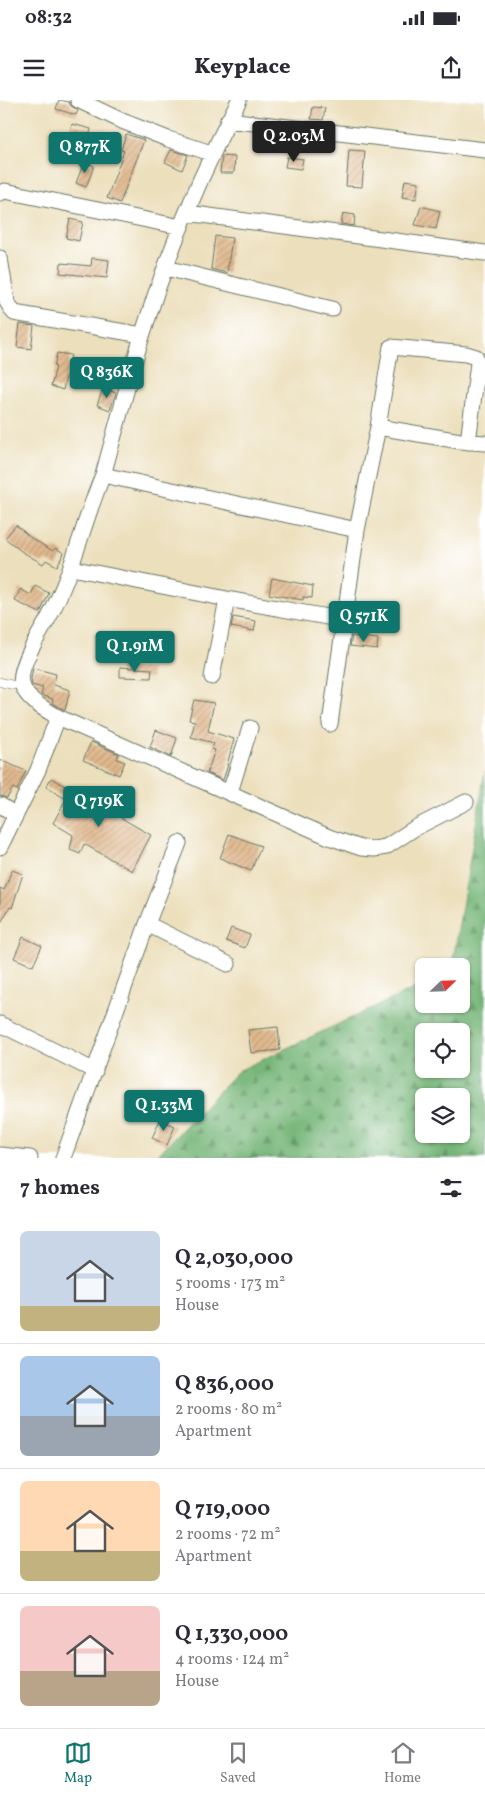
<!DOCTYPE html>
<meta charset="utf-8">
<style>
body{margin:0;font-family:Vollkorn,serif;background:#f2f2f3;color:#2b2b33;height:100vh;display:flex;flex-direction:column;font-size:19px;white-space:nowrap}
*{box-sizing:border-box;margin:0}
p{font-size:16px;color:#7c7c81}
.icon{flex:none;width:28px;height:28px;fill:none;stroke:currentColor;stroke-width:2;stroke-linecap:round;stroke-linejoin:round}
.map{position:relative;height:1058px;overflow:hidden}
.drawer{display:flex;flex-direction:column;background:#fff;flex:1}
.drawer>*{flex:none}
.needle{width:32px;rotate:67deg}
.controls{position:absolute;left:415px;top:858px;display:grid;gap:10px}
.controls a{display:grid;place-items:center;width:55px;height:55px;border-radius:8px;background:#fff;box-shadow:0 1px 4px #0004;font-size:25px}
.price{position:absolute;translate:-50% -42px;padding:0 11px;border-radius:5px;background:#0f766e;color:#fff;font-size:16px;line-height:32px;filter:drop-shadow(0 1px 2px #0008)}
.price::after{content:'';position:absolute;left:50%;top:30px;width:15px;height:11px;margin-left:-8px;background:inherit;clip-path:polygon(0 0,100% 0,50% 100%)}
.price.selected{background:#222;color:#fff}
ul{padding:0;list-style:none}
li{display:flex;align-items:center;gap:15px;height:125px;padding:0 20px}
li+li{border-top:1px solid #e1e1e2}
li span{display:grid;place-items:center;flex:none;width:140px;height:100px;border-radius:8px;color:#555}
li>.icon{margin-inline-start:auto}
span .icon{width:60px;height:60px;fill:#fffc;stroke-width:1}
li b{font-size:21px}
h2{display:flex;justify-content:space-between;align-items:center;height:60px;padding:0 20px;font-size:21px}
.status{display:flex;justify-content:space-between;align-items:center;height:35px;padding:0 25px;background:#fff;direction:ltr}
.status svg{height:14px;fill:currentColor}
header{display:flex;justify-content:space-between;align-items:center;height:65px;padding:0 20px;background:#fff;font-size:22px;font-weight:800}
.tabs{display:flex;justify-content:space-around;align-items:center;height:70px;border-top:1px solid #e1e1e2;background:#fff;font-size:14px;color:#7c7c81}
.tabs a{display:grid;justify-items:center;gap:2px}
.tabs .selected{color:#0f766e}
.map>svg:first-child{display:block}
.forest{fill:url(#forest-firs);stroke:#4a7a56;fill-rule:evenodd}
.building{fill:url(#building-hatch)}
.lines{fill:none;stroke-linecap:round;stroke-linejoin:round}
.service-casing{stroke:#677664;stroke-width:9}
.minor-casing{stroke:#677664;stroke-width:17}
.service{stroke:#fff;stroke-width:8}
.minor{stroke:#fff;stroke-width:15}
</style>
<div class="status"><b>08:32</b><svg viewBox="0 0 49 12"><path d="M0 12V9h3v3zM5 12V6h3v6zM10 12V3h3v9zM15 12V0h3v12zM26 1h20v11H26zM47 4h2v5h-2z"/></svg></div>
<header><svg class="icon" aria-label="menu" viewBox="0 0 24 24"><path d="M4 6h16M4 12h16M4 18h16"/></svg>Keyplace<svg class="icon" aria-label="share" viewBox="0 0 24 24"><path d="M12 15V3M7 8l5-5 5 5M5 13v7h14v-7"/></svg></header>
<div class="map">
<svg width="485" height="1058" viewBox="0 0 485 1058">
<defs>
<pattern id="forest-firs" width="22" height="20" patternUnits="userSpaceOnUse" patternTransform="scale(1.25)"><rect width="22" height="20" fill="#76b678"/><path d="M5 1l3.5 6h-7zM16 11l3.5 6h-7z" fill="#609563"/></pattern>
<pattern id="building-hatch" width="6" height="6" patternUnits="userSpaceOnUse" patternTransform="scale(1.25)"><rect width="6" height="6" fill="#e2b98e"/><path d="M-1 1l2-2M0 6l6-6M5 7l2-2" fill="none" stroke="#b79875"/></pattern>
</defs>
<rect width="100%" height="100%" fill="#fff"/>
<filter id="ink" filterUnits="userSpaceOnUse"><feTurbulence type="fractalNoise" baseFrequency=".02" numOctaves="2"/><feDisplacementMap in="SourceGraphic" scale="10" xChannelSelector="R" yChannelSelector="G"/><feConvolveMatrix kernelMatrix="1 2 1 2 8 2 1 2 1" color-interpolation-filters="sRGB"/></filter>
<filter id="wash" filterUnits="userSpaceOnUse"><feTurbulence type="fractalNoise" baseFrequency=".0096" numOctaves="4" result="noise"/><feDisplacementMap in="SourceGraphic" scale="20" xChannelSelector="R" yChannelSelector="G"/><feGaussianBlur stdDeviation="1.12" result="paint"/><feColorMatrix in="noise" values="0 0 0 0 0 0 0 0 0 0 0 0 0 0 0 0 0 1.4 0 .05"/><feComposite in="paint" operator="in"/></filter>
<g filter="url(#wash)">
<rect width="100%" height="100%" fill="#ecdfbc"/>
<!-- forest -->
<path class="forest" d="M485 671V1058H155L238 971 424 884V904H461V866H452ZM424 931H461V969H424ZM424 996H461V1034H424Z"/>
<g id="blocks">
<!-- building -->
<path class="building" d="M59 0 69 2 71 6 78 10 76 15 56 9Z
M313 7 325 8 323 20 311 19Z
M72 24 91 29 88 41 69 36Z
M126 34 144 40 120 103 107 98 124 51 121 50Z
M171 50 188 55 182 70 165 62Z
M349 50 365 51 362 87 346 86Z
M222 56 235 57 234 73H220Z
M287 57 303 59 301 69 285 67Z
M84 62 94 66 86 87 76 83Z
M405 80 419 82 416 99 402 97Z
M421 106 440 111 436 129 415 125Z
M343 113 355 115 354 126 341 124Z
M70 119 83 122 79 141 66 138Z
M215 136 232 138 227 173 211 169Z
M92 158 109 160 107 178 60 173 61 163 91 166Z
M20 224 34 226 31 249 17 247Z
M57 253 71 255 63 290 51 286 56 267H54Z
M103 288 116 293 110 310 97 305Z
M16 425 31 438 53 451 55 448 64 453 57 466 46 460 43 464 21 451 5 438Z
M272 478 313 486 312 498 303 497V500L269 494Z
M35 486 49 493 40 513 15 501 20 489 31 495Z
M233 517 256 521 254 531 231 527Z
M352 536 378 539 377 549 350 546Z
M120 567 152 569 151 578 120 577Z
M33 568 56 574 54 585 70 590 65 610 52 603 53 599 41 595 43 588 32 585 31 579Z
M194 600 214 603 208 631 234 639 227 665H228L223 680 207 673 215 650 212 649 214 643 191 637 195 621 189 620Z
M156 630 177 638 171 657 150 647Z
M91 642 119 654 117 659 125 662 119 675 83 660Z
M0 660 26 671 17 690 13 688 7 698 0 696Z
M51 678 151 735 132 771 84 744 80 754 70 750 73 735 53 723 66 699 46 687Z
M229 734 261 746 251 771 220 758Z
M12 770 23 774 12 808 10 807 0 824V788L4 790Z
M231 828 250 835 245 848 226 841Z
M23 837 42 846 33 866 14 858Z
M278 927 280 950 251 953 248 930Z
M160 1020 175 1026 167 1045 152 1038Z"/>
</g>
</g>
<g filter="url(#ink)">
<use href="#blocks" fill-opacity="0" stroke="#677664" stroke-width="1"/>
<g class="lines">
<!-- service casing -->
<g class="service-casing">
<path id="service" d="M0 582 13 585 21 584"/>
</g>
<!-- minor casing -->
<g class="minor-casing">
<path id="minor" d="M78 0 122 21 168 39 211 53
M228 20 485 50
M0 93 5 91 181 127
M187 113 485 153
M0 158 7 202 14 213 142 235
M166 168 332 209
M378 327 460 341 485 343
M103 375 357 430
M71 468 227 499 344 520
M212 577 227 499
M58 617 329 737 361 748 374 749 386 747 415 728 466 702
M330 624 357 430 378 327 391 247 466 254 476 257 478 263 468 342
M230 692 250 628
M0 705 16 715
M0 747 38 670 58 617C46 610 26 600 22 584 18 571 34 543 41 531 71 483 81 427 103 375 116 329 128 282 142 236 167 155 200 75 239 0
M147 824 228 864
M0 924 95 971
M0 1055 30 1058
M63 1058 147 824 179 743"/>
</g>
<!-- service -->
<use href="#service" class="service"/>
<!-- minor -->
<use href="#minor" class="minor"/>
</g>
</g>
</svg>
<div class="controls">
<a><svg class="needle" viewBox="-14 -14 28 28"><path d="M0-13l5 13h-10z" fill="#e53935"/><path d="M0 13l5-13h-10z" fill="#7c7c81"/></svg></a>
<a><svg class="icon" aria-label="locate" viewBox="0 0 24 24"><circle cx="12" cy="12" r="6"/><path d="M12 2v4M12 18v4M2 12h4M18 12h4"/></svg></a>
<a><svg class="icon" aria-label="layers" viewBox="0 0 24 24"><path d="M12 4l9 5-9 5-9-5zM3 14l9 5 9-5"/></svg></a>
</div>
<b class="price selected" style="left:294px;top:63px">Q 2.03M</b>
<b class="price" style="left:85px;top:74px">Q 877K</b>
<b class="price" style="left:107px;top:299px">Q 836K</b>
<b class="price" style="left:364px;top:543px">Q 571K</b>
<b class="price" style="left:135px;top:573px">Q 1.91M</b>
<b class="price" style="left:99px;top:728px">Q 719K</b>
<b class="price" style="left:164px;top:1032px">Q 1.33M</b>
</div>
<section class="drawer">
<h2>7 homes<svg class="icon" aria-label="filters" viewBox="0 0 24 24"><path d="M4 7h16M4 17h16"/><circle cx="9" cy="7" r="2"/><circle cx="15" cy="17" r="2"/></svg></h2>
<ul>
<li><span style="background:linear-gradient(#c9d6e8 75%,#c2b280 0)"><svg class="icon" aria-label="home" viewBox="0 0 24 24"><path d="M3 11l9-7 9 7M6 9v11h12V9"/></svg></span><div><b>Q 2,030,000</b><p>5 rooms · 173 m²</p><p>House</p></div></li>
<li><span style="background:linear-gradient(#a9c7e8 60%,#9aa5b1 0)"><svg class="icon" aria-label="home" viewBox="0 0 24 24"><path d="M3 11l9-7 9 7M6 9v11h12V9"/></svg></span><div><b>Q 836,000</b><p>2 rooms · 80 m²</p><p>Apartment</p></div></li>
<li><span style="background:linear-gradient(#ffd9b3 70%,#c2b280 0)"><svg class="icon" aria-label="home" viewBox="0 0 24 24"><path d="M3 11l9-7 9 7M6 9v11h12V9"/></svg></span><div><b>Q 719,000</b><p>2 rooms · 72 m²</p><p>Apartment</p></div></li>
<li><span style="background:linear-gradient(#f6c9c9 65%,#b9a48a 0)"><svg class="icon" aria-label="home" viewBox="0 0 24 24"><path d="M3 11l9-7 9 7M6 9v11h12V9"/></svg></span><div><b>Q 1,330,000</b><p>4 rooms · 124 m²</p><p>House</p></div></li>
</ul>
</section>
<nav class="tabs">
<a class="selected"><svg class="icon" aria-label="map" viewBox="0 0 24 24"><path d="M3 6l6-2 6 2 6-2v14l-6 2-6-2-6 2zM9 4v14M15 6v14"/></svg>Map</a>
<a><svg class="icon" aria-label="saved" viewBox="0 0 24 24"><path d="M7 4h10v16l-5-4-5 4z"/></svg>Saved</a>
<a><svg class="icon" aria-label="home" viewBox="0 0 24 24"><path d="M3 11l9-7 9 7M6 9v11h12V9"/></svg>Home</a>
</nav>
